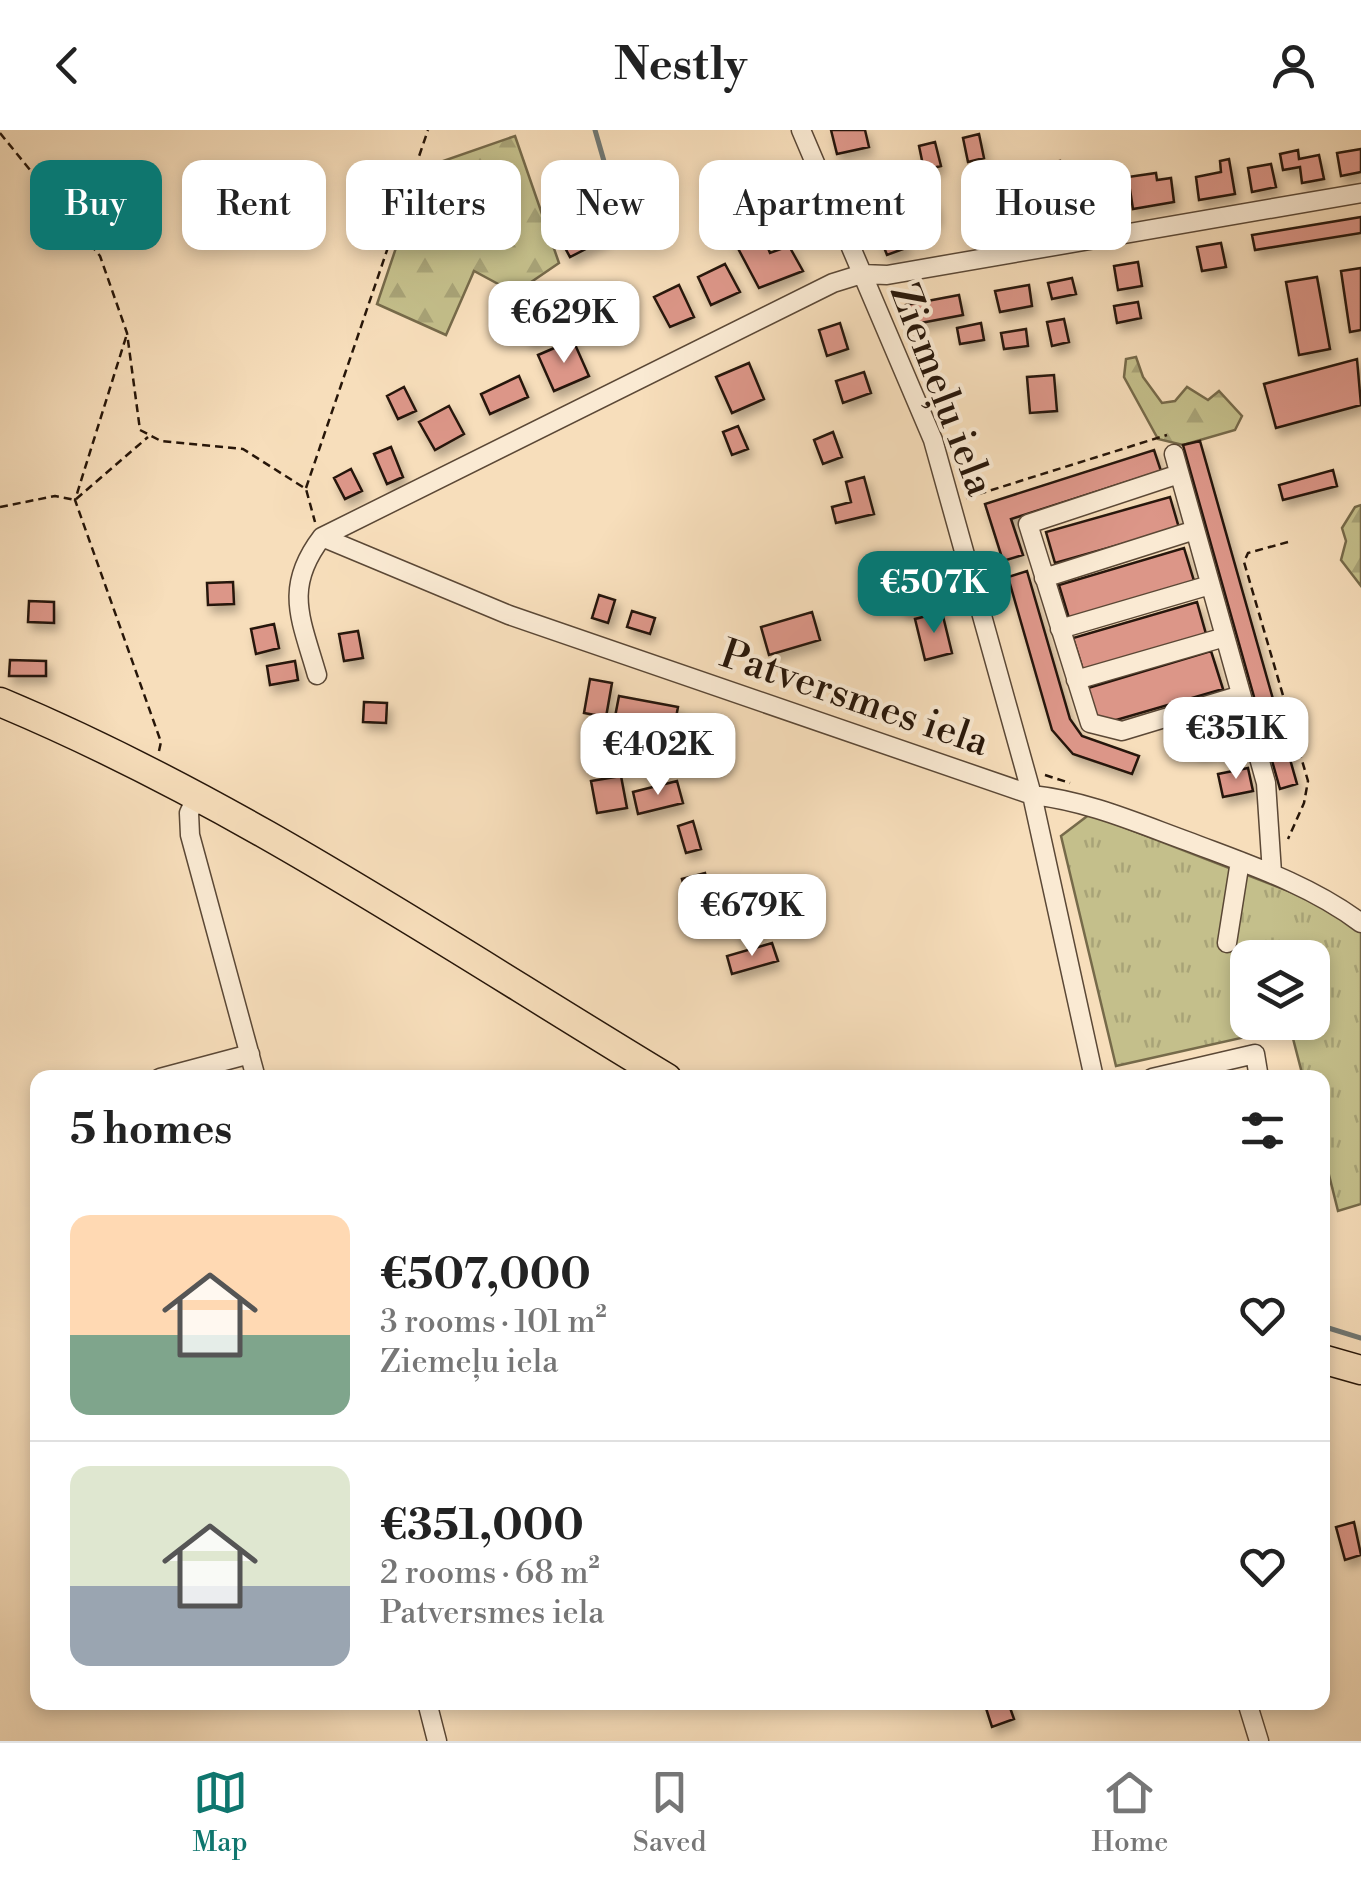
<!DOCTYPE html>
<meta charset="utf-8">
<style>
body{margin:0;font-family:"Libre Bodoni",serif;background:#f2f2f2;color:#222;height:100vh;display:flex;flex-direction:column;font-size:38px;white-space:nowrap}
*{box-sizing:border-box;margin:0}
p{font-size:32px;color:#767676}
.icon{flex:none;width:55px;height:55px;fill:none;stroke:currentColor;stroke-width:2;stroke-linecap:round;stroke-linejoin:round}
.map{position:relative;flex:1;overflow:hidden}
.sheet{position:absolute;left:30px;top:940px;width:1300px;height:640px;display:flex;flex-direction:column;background:#fff;border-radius:20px;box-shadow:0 5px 15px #0003}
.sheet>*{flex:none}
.banner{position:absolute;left:30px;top:30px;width:1302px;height:90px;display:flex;gap:20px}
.fabs{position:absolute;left:1230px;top:810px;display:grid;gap:20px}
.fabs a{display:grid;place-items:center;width:100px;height:100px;border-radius:20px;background:#fff;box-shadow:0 5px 15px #0003;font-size:50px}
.price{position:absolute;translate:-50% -85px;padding:0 22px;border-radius:20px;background:#fff;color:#222;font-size:32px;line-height:65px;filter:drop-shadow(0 2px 5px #0008)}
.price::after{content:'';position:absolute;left:50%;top:60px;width:30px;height:22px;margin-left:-15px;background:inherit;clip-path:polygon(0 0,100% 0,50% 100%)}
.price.on{background:#0f766e;color:#fff}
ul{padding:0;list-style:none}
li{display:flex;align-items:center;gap:30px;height:250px;padding:0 40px}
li+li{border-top:2px solid #e0e0e0}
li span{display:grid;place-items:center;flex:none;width:280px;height:200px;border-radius:20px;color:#555}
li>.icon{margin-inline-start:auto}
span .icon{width:120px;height:120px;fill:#fffc;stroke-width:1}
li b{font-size:42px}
h2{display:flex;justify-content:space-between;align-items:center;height:120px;padding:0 40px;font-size:42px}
.tag{padding:0 35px;border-radius:20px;background:#fff;box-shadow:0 5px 15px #0003;font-size:35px;line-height:90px}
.tag.on{background:#0f766e;color:#fff}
header{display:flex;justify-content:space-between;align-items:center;height:130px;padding:0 40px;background:#fff;font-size:45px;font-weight:800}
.tab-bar{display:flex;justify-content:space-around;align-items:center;height:140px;border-top:2px solid #e0e0e0;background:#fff;font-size:28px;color:#767676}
.tab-bar a{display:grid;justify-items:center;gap:5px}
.tab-bar .on{color:#0f766e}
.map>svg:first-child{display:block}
.grass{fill:url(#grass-tufts);stroke:#766a4a;stroke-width:2.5;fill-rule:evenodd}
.forest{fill:url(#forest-firs);stroke:#766a4a;stroke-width:2.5}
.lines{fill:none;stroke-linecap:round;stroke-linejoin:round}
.stream{stroke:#717874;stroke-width:5}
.building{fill:#dc9688;stroke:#271609;stroke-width:2.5;filter:url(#shadow)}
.minor-casing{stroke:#5b4836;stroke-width:21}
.highway-casing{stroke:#271609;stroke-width:31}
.path{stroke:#271609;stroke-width:2.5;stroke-dasharray:8 5;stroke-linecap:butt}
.minor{stroke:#faead3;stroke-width:18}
.highway{stroke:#f7debb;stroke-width:28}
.labels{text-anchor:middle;stroke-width:8;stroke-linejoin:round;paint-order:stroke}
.street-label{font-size:40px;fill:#271609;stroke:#faead3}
</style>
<header><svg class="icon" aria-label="back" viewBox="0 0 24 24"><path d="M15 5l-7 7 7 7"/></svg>Nestly<svg class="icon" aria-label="person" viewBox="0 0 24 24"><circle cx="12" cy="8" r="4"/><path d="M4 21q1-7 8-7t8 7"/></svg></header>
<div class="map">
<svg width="1361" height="1611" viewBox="0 0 1361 1611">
<defs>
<pattern id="grass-tufts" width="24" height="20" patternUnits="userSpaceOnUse" patternTransform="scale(2.5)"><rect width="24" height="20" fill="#c4bf8b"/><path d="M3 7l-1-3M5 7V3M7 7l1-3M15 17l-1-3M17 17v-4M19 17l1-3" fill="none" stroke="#a8a377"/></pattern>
<pattern id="forest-firs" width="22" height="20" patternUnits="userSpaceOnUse" patternTransform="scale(2.5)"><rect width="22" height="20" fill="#c4bf8b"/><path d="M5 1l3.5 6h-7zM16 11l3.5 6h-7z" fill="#a8a377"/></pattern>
<filter id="shadow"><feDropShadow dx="4" dy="7" stdDeviation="5" flood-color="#0004"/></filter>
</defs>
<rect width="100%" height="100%" fill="#f7debb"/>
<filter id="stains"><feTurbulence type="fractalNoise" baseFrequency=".002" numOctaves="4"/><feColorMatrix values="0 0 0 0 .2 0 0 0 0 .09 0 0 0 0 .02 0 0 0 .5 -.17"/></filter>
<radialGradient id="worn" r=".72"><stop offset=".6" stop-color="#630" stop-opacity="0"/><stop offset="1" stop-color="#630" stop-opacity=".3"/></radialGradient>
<!-- grass -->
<path class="grass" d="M1090 684 1322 774 1361 799V1074L1338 1081 1323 1021 1322 948 1303 947 1290 897 1116 936 1061 706ZM1248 828H1312V892H1248Z"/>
<!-- forest -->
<path class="forest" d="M515 6 559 133 515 163 474 141 446 205 377 174 423 38Z
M1136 227 1143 247 1162 273 1175 271 1187 257 1208 270 1219 261 1242 286 1235 300 1183 315 1158 309 1124 247 1126 229Z
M1361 375V456L1341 430 1346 411 1342 398 1355 377Z"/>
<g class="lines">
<!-- stream -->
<path class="stream" d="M595 0 619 83
M1322 1196 1361 1208"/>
</g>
<!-- building -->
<path class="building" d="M831 0H865L869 17 837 24Z
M979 4 984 28 968 32 963 8Z
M935 12 941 36 924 40 919 16Z
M1361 19V42L1341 46 1337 23Z
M1298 20 1299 29 1319 25 1324 49 1302 53 1300 37 1283 40 1280 24Z
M1229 29 1235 64 1199 70 1196 47 1221 42 1220 31Z
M1060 31 1064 55 1047 58 1043 34Z
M1271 34 1276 57 1252 62 1248 38Z
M873 36 883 59 865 67 854 45Z
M1012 41 1016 65 999 68 996 44Z
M916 42 923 66 906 70 900 47Z
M1156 43 1157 50 1171 48 1174 72 1133 79 1128 47Z
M1083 67 1087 90 1063 95 1059 71Z
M934 71 937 88 913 92 910 75Z
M1037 75 1041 98 1018 103 1014 79Z
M593 85 605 109 570 127 557 103Z
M1361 87V103L1255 120 1252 105Z
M758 94 770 123 789 116 803 141 759 158 732 107Z
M898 95 906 118 887 125 878 102Z
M1221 113 1226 137 1202 141 1197 117Z
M1138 132 1142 156 1118 160 1114 136Z
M725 134 740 162 711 175 698 147Z
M1361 138V200L1350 202 1341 141Z
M1317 147 1330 219 1299 225 1286 152Z
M1072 148 1076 164 1052 169 1048 153Z
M679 155 694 187 670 197 654 167Z
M1029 155 1032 176 1000 182 995 161Z
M959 165 963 185 910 195 906 175Z
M1138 172 1141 188 1117 193 1114 176Z
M544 180 553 201 530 211 520 190Z
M1064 189 1069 212 1052 216 1047 192Z
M840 193 848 219 827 226 819 200Z
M981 193 984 210 960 214 957 198Z
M1026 199 1028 216 1004 219 1001 203Z
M573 210 589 246 554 261 538 225Z
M1357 229 1361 275 1276 298 1264 254Z
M749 233 764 269 732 283 716 247Z
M864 242 871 263 843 273 836 251Z
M1054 245 1057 281 1030 283 1027 247Z
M519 246 528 267 490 284 481 264Z
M404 257 416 281 398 289 387 266Z
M449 276 464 304 435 320 419 292Z
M738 296 748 319 732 325 723 302Z
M833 302 842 327 823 334 814 310Z
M1200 311 1297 654 1280 659 1183 315Z
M391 317 403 347 387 354 374 324Z
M1154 320 1161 341 1011 389 1023 425 1003 431 985 374Z
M351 339 362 361 345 369 334 348Z
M1333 340 1337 356 1283 370 1279 355Z
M864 347 874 384 836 393 832 377 851 372 846 352Z
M1170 367 1179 398 1055 433 1046 402Z
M1184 418 1194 451 1069 488 1059 455Z
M915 436 927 477 905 483 893 443Z
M1027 441 1070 589 1082 606 1139 626 1132 644 1073 624 1052 600 1008 447Z
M233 452 234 474 208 475 207 453Z
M599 465 615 470 608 493 592 488Z
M29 471 54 472V493L28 492Z
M1197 472 1206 504 1083 540 1073 508Z
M632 481 655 488 650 504 627 497Z
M812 482 820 510 769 525 761 497Z
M942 482 952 523 925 530 915 489Z
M274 494 279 518 256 524 251 499Z
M358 501 363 528 344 531 339 504Z
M1211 521 1223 559 1099 595 1088 558Z
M10 530 46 531V546H9Z
M295 531 298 550 270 555 267 536Z
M590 549 612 553 606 587 584 583Z
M619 566 678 577 673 603 614 592Z
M364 572 387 573 386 593 363 592Z
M1229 578 1238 613 1197 623 1189 589Z
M1248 638 1253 661 1223 667 1218 644Z
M621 646 627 678 597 683 591 651Z
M677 651 683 673 638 684 633 662Z
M693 691 701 719 686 723 678 696Z
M705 743 709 760 686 766 682 749Z
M747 771 757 800 742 805 732 776Z
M772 813 778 831 732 844 727 826Z
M1354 1392 1361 1425 1345 1430 1336 1397Z
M984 1572H1008L1014 1589 992 1597Z"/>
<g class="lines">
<!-- minor casing -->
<g class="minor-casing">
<path id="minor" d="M801 0 933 310 1032 665 1094 948
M1174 324 1266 653 1272 743
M1179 344 1028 394 1090 593 1122 601 1241 565
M322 407 509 485 1032 665C1087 671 1135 692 1187 711 1247 734 1309 754 1361 793
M1044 448 1195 400
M1060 499 1210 455
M317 545C301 489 283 458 322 407L833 153 862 144 887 145 1361 63
M1076 550 1225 507
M197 666 189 683 190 705 256 948
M1227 813 1240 731
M160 948 250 924
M1152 948 1255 924 1259 948
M427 1572 437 1611
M1247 1572 1259 1611"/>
</g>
<!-- highway casing -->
<g class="highway-casing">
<path id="highway" d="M0 572C237 671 448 816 667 948
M1322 1229 1361 1240"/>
</g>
<!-- path -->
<path class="path" d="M0 3 100 126 127 203 140 300 161 311 243 319 306 359 315 392
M126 207 75 370 161 612 159 621
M306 358 428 0
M966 368 1167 305
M0 377 55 366 75 370 148 307
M1288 412 1248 423 1244 432 1308 651 1304 673 1288 709
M1045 645 1070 653"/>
<!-- minor -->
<use href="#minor" class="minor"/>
<!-- highway -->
<use href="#highway" class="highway"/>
</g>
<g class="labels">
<!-- street labels -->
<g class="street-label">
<text transform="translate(943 259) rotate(69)" y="14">Ziemeļu iela</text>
<text transform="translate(855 567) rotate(19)" y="14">Patversmes iela</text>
</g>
</g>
<rect width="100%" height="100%" filter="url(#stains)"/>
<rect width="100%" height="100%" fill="url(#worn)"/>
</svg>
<div class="fabs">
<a><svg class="icon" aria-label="layers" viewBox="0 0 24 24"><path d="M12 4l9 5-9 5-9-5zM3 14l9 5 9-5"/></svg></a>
</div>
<b class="price" style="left:564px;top:236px">€629K</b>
<b class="price on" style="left:934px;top:506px">€507K</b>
<b class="price" style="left:1236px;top:652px">€351K</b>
<b class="price" style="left:658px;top:668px">€402K</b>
<b class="price" style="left:752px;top:829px">€679K</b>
<div class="banner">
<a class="tag on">Buy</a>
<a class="tag">Rent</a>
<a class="tag">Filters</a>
<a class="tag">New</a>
<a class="tag">Apartment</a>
<a class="tag">House</a>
</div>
<section class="sheet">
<h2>5 homes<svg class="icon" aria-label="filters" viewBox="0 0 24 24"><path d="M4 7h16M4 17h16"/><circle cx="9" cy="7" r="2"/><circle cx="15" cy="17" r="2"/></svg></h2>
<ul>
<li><span style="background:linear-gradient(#ffd9b3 60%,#7fa58c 0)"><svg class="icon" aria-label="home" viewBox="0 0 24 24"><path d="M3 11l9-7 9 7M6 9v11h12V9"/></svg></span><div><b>€507,000</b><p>3 rooms · 101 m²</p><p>Ziemeļu iela</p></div><svg class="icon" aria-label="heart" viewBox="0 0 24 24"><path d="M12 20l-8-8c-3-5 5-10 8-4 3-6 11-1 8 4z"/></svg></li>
<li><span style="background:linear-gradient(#dfe7d0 60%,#9aa5b1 0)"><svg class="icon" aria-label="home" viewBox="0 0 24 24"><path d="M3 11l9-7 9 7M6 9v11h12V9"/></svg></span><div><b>€351,000</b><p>2 rooms · 68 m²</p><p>Patversmes iela</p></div><svg class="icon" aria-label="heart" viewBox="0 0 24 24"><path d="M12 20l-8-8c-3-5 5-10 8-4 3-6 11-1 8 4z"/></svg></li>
</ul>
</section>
</div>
<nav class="tab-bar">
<a class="on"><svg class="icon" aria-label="map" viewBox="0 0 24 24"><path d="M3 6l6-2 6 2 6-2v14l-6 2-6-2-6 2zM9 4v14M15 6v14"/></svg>Map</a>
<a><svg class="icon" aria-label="saved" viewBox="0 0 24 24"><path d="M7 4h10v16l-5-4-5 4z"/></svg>Saved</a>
<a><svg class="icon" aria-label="home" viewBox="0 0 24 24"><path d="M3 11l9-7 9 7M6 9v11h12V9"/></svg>Home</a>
</nav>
